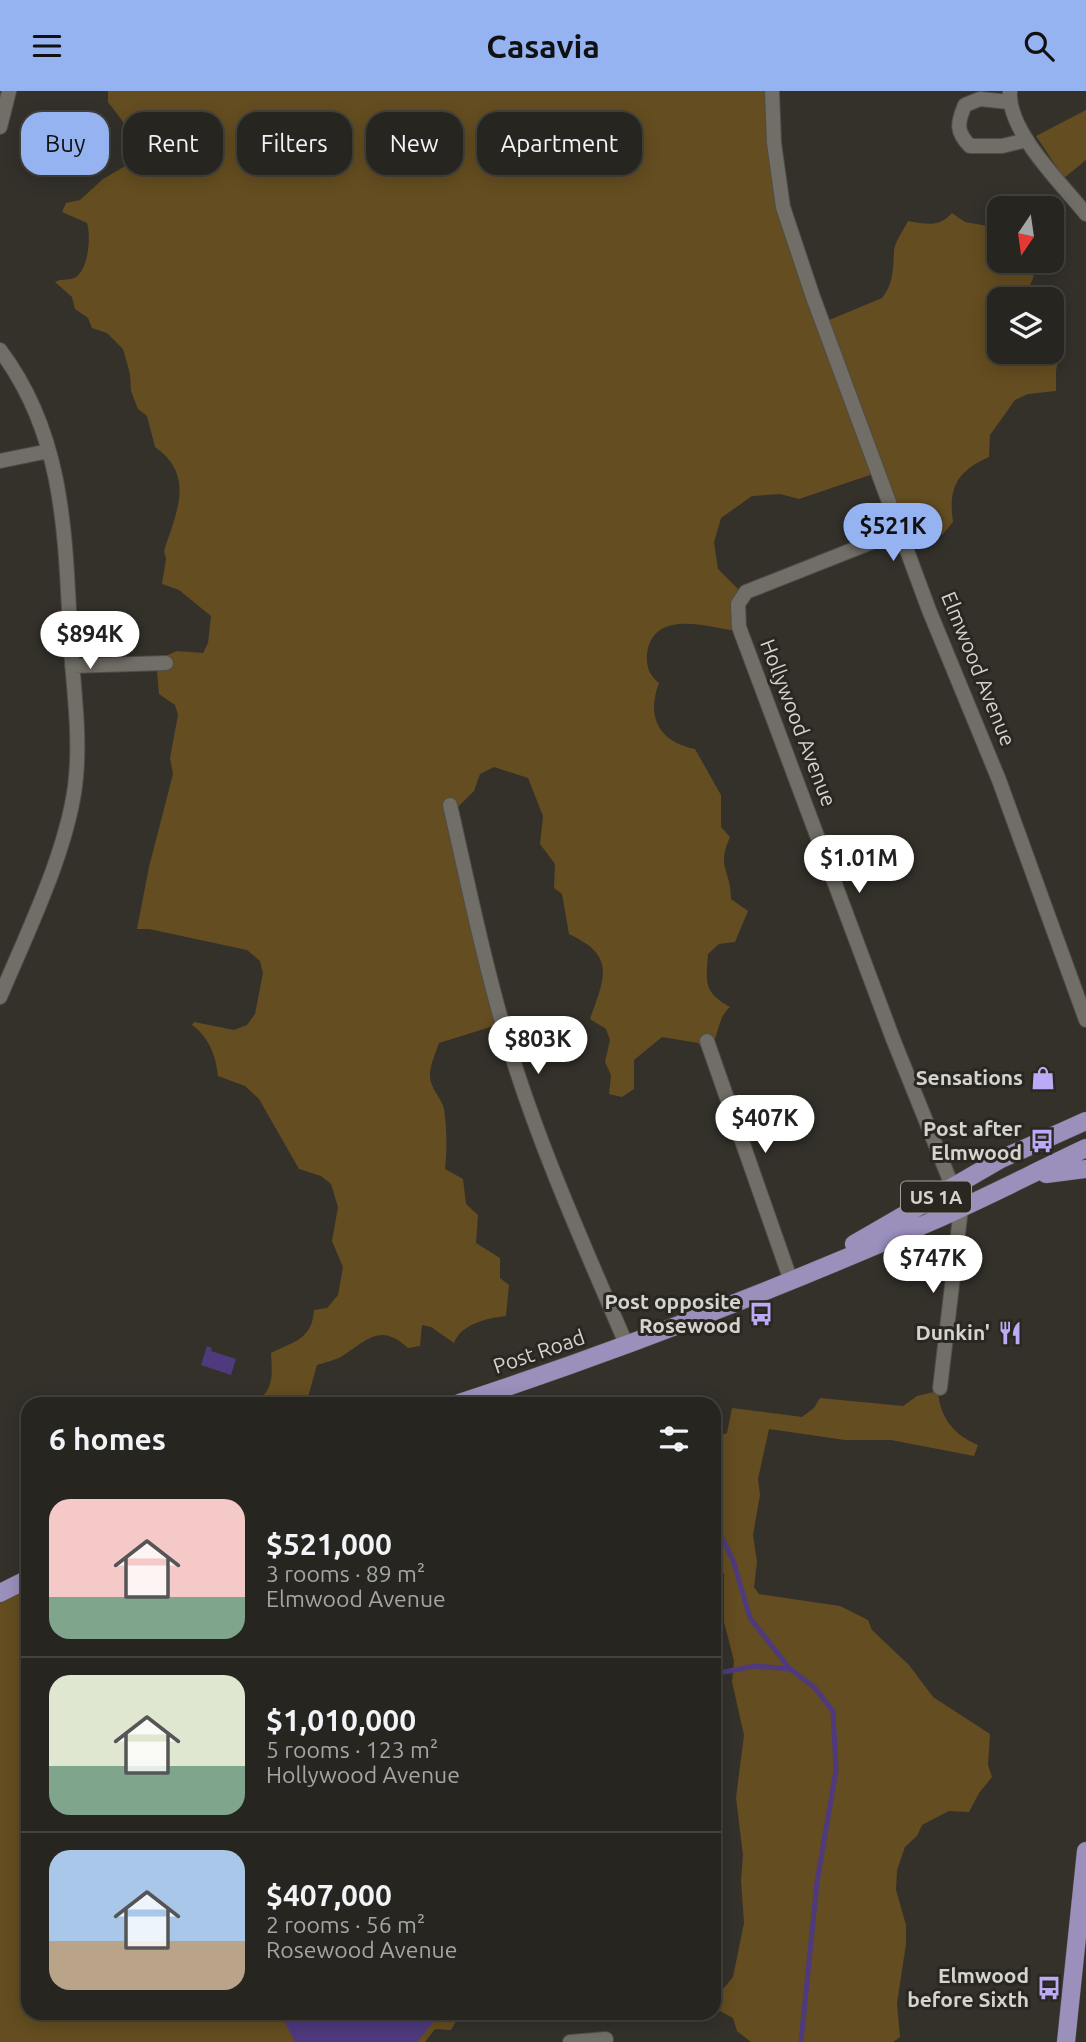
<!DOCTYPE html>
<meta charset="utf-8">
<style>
body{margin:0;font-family:Ubuntu,sans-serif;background:#2f2d29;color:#f1f3f6;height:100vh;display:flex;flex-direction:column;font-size:26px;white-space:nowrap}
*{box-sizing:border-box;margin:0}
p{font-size:23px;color:#a4a5a5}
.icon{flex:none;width:38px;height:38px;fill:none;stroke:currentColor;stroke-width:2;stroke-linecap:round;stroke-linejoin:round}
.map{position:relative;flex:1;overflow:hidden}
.drawer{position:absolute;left:21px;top:1306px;width:700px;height:623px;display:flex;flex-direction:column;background:#272520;border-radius:21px;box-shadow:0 4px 18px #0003,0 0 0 2px #43423e}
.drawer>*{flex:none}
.top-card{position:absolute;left:21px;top:21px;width:700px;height:63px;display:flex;gap:14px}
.needle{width:46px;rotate:193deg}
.fabs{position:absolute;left:987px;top:105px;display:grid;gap:14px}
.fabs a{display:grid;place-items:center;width:77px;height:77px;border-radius:14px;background:#272520;box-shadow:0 4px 18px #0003,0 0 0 2px #43423e;font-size:35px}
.price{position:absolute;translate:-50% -60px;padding:0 16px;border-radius:24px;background:#fff;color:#222;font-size:23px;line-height:46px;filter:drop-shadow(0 2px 4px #0008)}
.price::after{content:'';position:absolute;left:50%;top:42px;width:21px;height:16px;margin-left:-10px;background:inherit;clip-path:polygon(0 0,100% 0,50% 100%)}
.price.active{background:#95b2f1;color:#111}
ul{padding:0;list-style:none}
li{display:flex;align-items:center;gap:21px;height:175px;padding:0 28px}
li+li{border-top:2px solid #43423e}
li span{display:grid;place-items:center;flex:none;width:196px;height:140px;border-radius:21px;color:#555}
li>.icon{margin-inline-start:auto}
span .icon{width:84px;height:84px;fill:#fffc;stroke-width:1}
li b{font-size:30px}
h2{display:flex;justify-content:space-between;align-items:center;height:84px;padding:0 28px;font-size:30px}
.chip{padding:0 24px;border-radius:21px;background:#272520;box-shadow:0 4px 18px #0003,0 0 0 2px #43423e;font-size:24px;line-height:63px}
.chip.active{background:#95b2f1;color:#111}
header{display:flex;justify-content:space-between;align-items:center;height:91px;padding:0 28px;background:#95b2f1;color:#111;font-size:32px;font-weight:600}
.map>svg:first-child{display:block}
.green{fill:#644d20}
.water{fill:#4e3a7d}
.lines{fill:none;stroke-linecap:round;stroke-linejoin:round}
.stream{stroke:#4e3a7d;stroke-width:5}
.minor-casing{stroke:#4f4d48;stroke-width:16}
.primary-casing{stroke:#4f4d48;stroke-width:19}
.minor{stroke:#716d67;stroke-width:14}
.primary{stroke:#9b8fbc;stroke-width:18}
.labels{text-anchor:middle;stroke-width:6;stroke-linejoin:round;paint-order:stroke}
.shield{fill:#2a2721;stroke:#a29f9b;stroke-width:2}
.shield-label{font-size:19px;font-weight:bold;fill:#d5d3cf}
.street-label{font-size:21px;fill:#d5d3cf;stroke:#2a2721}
.poi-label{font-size:21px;font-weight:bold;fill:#d5d3cf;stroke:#2a2721;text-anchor:end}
</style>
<header><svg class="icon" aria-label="menu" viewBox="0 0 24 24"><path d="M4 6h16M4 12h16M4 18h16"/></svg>Casavia<svg class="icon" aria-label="search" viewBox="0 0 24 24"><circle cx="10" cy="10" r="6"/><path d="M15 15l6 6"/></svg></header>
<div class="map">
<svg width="1086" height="1951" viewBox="0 0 1086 1951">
<rect width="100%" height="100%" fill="#34312b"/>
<!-- green -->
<path class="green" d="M108 0H770L782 121 822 232 882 207C894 192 893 177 894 160 894 152 904 138 908 130 926 133 939 137 952 122L965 131 999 137V170H1023L1034 185 1024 208H999V261H1052V257L1060 261 1056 280V300L1028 303 1015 309 990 344 989 366C957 380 948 397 953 431L943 443 907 455 876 382 799 408 780 403 752 405 721 427 714 451 718 478 750 510 737 525 740 541C709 536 653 517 647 563 646 575 649 584 659 592 646 626 659 651 695 658L721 704V736L730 746C716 778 731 778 731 808L748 820 735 851 719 853 708 863C706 891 703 901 730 916 715 929 720 950 706 963L698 952 662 946 634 969V998L622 1006 609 1003 611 984 605 971 610 949 606 938 590 928C605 885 616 865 569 843L562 803 554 797 555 773 540 753 543 725 528 687 494 676 480 683 474 700 452 722 500 933 439 952C436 961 430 974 430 983 429 997 442 1007 444 1018 447 1038 447 1057 445 1078L463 1088 466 1113 478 1124 476 1152 500 1167V1187L509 1194 506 1225C487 1227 461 1233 454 1252L431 1236 422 1234 420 1255 408 1257C381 1232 368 1248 344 1264 337 1269 326 1271 317 1274L308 1306 312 1312H254C275 1299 272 1284 271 1262 295 1250 312 1248 314 1219L327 1217 338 1204 343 1176 332 1150 338 1116 331 1093 321 1085 299 1078 259 1008 245 995 218 985C216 965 209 946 192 934L194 931 234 939 247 934 255 923 263 882 260 870 247 859 149 838H137L149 776 173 683 170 667 178 624 175 614 159 603 156 569 177 560 203 562 208 552 211 525 179 499 162 493 166 468 164 460C176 422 196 385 155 356L147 325 138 318 131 300 130 283 123 258 107 242 92 237 88 227 75 218 72 206 55 191C62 187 70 190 76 186 89 177 91 144 87 132L62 121 66 112 80 109 103 88 129 73 140 53 108 11Z
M1086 19V69L1064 87 1036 45Z
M938 1300C940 1327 954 1344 978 1354L974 1365 891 1349H845L769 1338 758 1388 760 1404 753 1444 757 1471 754 1496 759 1503 840 1515 868 1529 872 1539 909 1574 933 1606 990 1643 988 1674 992 1686 979 1702 969 1721 949 1720 922 1734 917 1745 905 1756 897 1779 896 1799 906 1834V1853L897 1912 900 1946 893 1951H751L737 1940 733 1927 718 1919 715 1899 724 1897 733 1886 744 1832 741 1789 743 1764 736 1707 744 1644 732 1591 734 1570 724 1531V1484L714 1453V1347L727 1342 732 1317 802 1326 814 1317 820 1307 903 1315 917 1305Z
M28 1488V1922H282L300 1951H0V1503Z
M440 1922H461L451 1939 435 1938 425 1951H414Z"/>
<!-- water -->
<path class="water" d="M207 1255 212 1257 211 1260 236 1268 231 1284 201 1274Z
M280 1922H441L417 1951H295Z"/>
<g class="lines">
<!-- stream -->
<path class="stream" d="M714 1441 720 1443 733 1469 750 1527 790 1578 814 1596 833 1620 836 1679 817 1791 801 1951
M714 1583 755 1575 790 1578"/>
<!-- minor casing -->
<g class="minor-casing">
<path id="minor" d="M772 0 774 52 783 116 813 206 929 519 999 689 1086 929
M1010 0C1007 40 1061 92 1086 123
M1009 11 980 8 965 14C957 32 956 41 970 55H1002L1027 49
M0 36 9 0
M0 259C67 348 65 451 71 558 74 600 80 644 76 686 70 755 27 842 0 906
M0 370 49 360
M900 440 746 501 738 513 739 536 893 948 961 1117 940 1297
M72 575 166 572
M450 714C469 797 486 881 511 962 542 1062 586 1159 627 1255
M707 950 791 1190
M570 1951 606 1948"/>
</g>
<!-- primary casing -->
<g class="primary-casing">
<path id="primary" d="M1046 1083 1086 1078
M854 1153 1001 1068 1086 1030
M459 1312C618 1260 774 1199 928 1132 981 1109 1033 1082 1086 1057
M0 1502 28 1488
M1066 1951 1086 1760"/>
</g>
<!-- minor -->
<use href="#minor" class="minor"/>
<!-- primary -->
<use href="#primary" class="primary"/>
</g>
<!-- icons -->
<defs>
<g id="shop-bare" transform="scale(1.89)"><path d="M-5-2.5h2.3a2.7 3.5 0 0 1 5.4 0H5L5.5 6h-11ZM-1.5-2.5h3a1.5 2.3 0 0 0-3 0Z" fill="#bbaaf6" stroke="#2a2721" stroke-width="2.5" paint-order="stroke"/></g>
<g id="bus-bare" transform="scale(1.89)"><path d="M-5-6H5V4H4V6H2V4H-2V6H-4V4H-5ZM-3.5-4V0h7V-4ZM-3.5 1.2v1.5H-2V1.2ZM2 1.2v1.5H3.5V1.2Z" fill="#bbaaf6" stroke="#2a2721" stroke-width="2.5" paint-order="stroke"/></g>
<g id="restaurant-bare" transform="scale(1.89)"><path d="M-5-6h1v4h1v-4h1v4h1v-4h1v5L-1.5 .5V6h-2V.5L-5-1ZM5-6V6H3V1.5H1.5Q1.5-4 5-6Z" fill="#bbaaf6" stroke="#2a2721" stroke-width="2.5" paint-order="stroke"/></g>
</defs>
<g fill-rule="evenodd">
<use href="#shop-bare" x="1043" y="987"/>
<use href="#bus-bare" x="1042" y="1050"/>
<use href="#bus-bare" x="761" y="1223"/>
<use href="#restaurant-bare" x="1010" y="1242"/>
<use href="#bus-bare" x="1049" y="1897"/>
</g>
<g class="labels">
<!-- shield labels -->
<rect class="shield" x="901" y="1090.5" width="70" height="31" rx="5"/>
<g class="shield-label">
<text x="936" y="1113">US 1A</text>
</g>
<!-- street labels -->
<g class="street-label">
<text transform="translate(978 578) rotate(68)" y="7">Elmwood Avenue</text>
<text transform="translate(798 632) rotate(69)" y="7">Hollywood Avenue</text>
<text transform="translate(539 1261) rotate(-19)" y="7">Post Road</text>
</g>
<!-- poi labels -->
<g class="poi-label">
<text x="1023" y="994">Sensations</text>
<text x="1022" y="1045">Post after<tspan x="1022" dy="24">Elmwood</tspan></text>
<text x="741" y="1218">Post opposite<tspan x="741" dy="24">Rosewood</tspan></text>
<text x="990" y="1249">Dunkin'</text>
<text x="1029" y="1892">Elmwood<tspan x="1029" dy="24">before Sixth</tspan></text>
</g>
</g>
</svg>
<div class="fabs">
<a><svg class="needle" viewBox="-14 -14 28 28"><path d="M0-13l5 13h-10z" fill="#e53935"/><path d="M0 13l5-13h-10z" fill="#a4a5a5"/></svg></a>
<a><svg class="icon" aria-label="layers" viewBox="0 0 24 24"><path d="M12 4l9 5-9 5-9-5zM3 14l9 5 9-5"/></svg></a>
</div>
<b class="price active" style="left:893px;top:472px">$521K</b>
<b class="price" style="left:90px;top:580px">$894K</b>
<b class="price" style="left:859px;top:804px">$1.01M</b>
<b class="price" style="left:538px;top:985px">$803K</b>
<b class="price" style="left:765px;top:1064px">$407K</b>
<b class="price" style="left:933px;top:1204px">$747K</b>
<div class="top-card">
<a class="chip active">Buy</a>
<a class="chip">Rent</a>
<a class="chip">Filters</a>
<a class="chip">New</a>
<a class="chip">Apartment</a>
</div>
<section class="drawer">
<h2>6 homes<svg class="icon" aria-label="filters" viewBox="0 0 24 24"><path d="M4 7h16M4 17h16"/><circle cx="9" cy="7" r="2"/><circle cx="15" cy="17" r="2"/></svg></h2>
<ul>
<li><span style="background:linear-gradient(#f6c9c9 70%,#7fa58c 0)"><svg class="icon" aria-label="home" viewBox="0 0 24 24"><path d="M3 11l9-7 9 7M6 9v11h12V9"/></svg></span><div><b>$521,000</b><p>3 rooms · 89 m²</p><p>Elmwood Avenue</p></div></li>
<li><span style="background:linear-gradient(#dfe7d0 65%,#7fa58c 0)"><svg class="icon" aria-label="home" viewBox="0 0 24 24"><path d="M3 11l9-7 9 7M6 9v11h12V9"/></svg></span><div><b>$1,010,000</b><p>5 rooms · 123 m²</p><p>Hollywood Avenue</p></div></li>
<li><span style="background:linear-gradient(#a9c7e8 65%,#b9a48a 0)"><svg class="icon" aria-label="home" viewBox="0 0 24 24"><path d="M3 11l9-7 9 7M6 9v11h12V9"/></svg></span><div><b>$407,000</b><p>2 rooms · 56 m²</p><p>Rosewood Avenue</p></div></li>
</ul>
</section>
</div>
